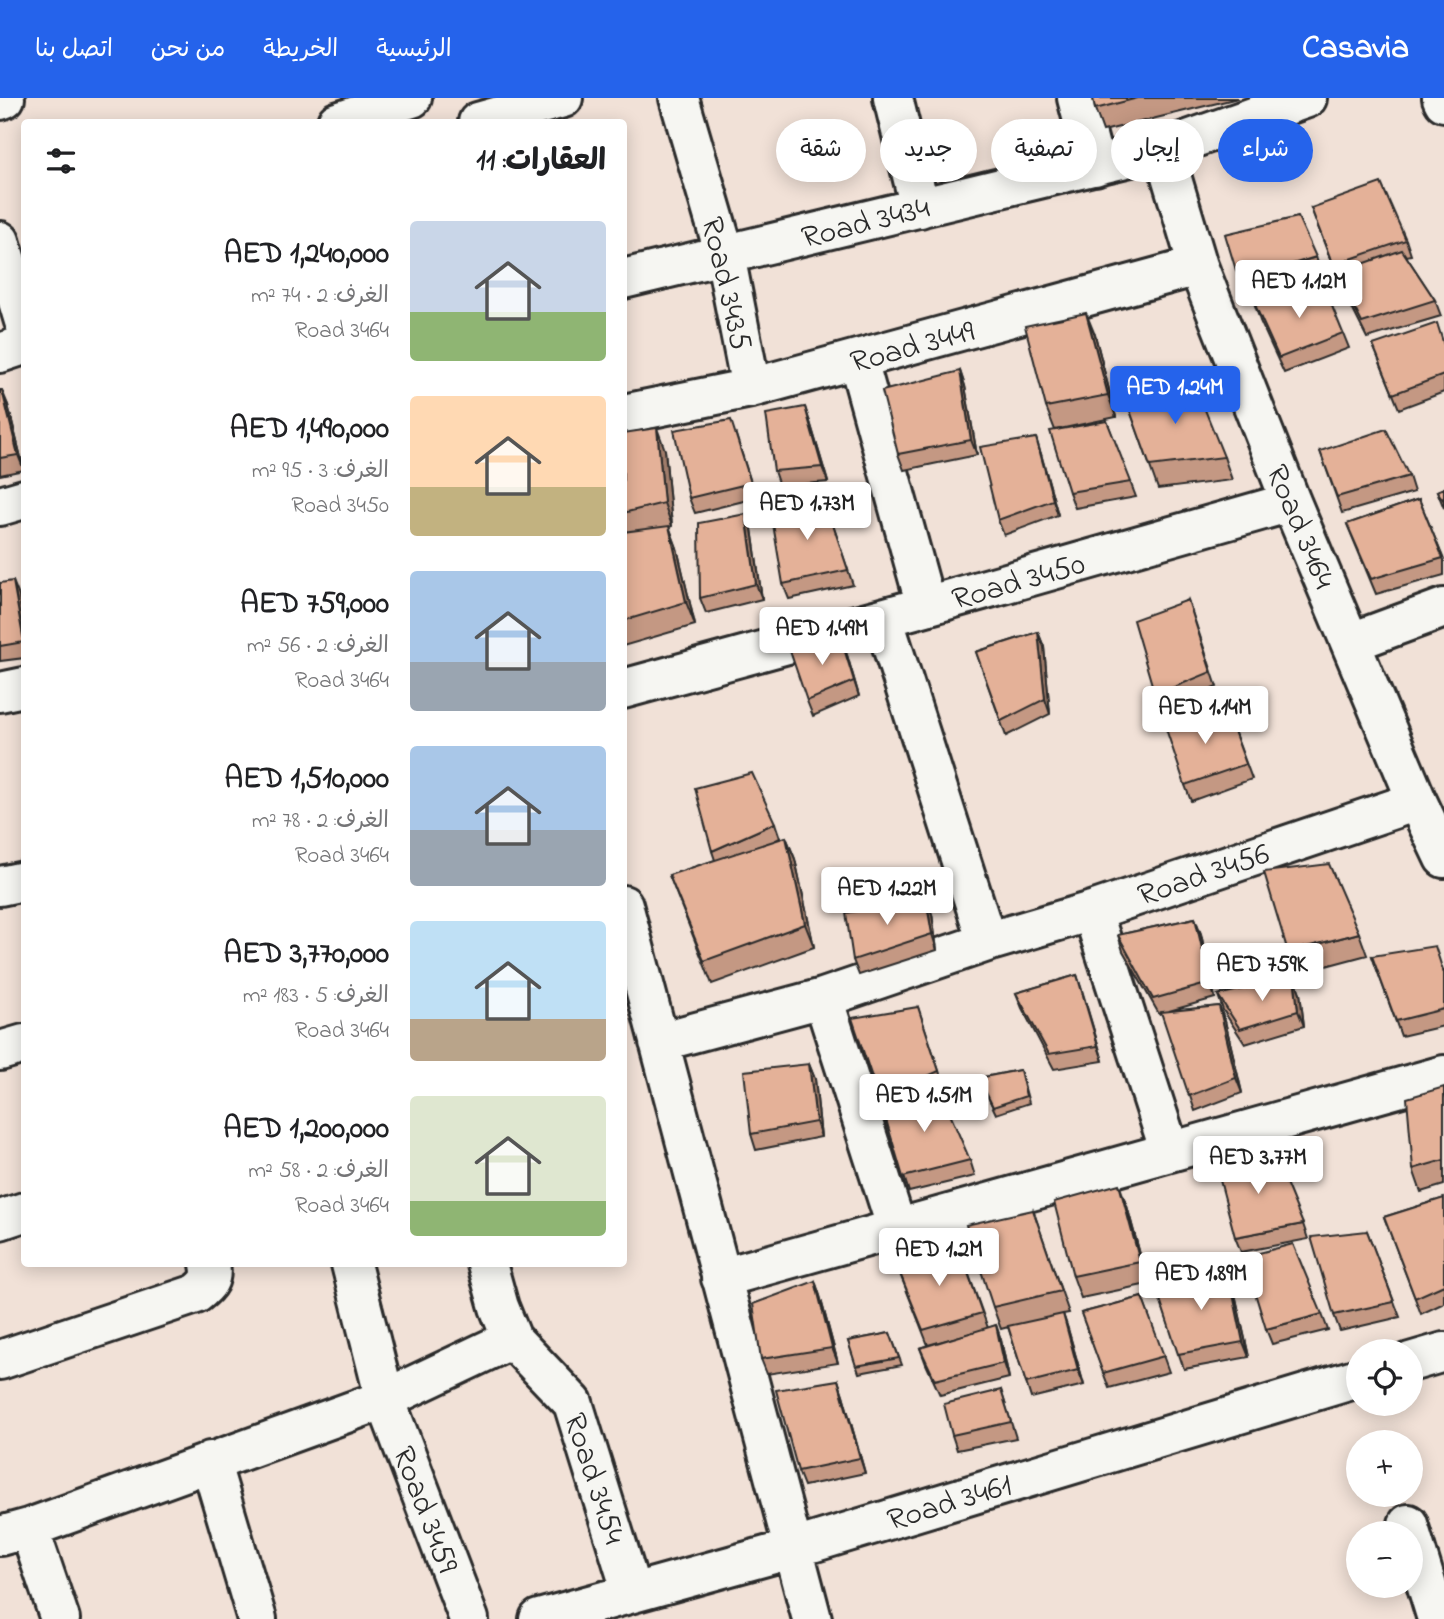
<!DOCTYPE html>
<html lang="ar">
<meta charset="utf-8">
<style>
body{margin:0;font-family:"Indie Flower","Playpen Sans Arabic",sans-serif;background:#f2f2f2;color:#202124;direction:rtl;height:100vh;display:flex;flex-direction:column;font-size:26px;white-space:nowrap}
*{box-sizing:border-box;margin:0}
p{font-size:23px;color:#757577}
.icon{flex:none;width:38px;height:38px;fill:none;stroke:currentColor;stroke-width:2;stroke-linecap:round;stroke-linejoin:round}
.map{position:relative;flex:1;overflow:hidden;direction:ltr}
.details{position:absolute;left:21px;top:21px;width:606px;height:1148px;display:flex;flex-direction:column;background:#fff;border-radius:7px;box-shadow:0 4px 18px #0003;direction:rtl}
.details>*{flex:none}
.hud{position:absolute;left:648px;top:21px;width:665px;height:63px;direction:rtl;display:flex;gap:14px}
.fabs{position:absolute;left:1346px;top:1241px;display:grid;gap:14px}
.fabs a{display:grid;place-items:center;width:77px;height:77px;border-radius:50%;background:#fff;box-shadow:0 4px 18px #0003;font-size:35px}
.price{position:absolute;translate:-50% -60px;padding:0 16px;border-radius:7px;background:#fff;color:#222;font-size:23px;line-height:46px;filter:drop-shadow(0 2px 4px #0008)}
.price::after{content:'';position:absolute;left:50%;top:42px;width:21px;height:16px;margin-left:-10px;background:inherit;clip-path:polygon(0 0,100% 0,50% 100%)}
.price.current{background:#2563eb;color:#fff}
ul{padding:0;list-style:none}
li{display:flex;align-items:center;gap:21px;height:175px;padding:0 21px}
li span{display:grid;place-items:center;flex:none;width:196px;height:140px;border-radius:7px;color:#555}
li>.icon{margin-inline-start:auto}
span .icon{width:84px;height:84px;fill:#fffc;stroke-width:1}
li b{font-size:30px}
h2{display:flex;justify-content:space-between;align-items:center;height:84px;padding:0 21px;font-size:30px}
.tag{padding:0 24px;border-radius:32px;background:#fff;box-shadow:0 4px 18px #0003;font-size:24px;line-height:63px}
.tag.current{background:#2563eb;color:#fff}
header{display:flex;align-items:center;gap:42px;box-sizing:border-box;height:98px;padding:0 35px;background:#2563eb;color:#fff}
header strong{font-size:33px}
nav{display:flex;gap:38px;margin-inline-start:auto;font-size:24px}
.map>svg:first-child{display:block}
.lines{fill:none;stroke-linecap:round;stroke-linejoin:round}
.minor-casing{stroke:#2b2b2b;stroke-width:44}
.minor{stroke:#f6f6f2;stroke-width:38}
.wall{fill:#c49883;stroke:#2b2b2b;stroke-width:2}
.shaded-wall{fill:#a07c6a;stroke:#2b2b2b;stroke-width:2}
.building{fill:#e4b198;stroke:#2b2b2b;stroke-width:2}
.labels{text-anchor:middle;stroke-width:5;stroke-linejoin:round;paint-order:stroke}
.street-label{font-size:32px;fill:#2b2b2b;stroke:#f6f6f2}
</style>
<header>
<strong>Casavia</strong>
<nav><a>الرئيسية</a><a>الخريطة</a><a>من نحن</a><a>اتصل بنا</a></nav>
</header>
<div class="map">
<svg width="1444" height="1521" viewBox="0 0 1444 1521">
<rect width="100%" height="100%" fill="#f1e1d7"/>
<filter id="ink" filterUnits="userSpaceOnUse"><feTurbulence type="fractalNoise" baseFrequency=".0143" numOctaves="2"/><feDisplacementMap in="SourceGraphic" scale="14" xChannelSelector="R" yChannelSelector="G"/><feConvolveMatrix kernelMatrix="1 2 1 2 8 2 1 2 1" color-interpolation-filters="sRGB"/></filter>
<g filter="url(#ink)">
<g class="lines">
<!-- minor casing -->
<g class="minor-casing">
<path id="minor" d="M679 0 725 157 751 290
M893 0 920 110
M1077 0 1095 68
M1442 0 1444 4
M0 2 5 0
M337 24 412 0
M478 24 563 0
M1163 51 1198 168 1291 404 1417 703 1444 760
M0 143 24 223
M623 181 1163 51 1307 0
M0 255 24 247
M858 262 926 508
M623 316 751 290 1198 168
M0 408 24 401
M883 520 987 844
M1352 544 1444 510
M623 591 926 508 1291 404
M0 594 24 589
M0 788 24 783
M623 807 812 1521
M1092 813 1170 1054
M823 900 897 1131
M659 944 823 900 987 844 1092 813 1417 703
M0 953 24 946
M0 1122 24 1114
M351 1166 385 1301 469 1521
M487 1166 499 1209 512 1241 573 1305 632 1495
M721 1180 1444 977
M0 1262 196 1196C208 1187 213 1181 210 1166
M1410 1264 1444 1254
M210 1363 257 1521
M1408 1426 1437 1521
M29 1430 60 1521
M0 1438 29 1430 385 1301 512 1241
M539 1521 795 1450 1358 1280"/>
</g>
<!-- minor -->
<use href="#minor" class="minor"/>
</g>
<!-- wall -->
<path class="wall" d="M1093 0H1238L1103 33 1095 11Z
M1311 110 1406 142 1411 157 1406 158 1435 202 1441 218 1367 240 1342 190 1339 181 1338 182Z
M1316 159 1321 174 1245 197 1239 182Z
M1255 207 1343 235 1349 250 1284 275 1260 223Z
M1095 237 1116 319 1055 332 1046 309Z
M1444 244V294L1399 311 1373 247Z
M960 273 965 288 977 357 904 372 898 356Z
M0 292 8 307 24 372 0 377Z
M1127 304 1224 359 1232 382 1158 391Z
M1107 323 1136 399 1075 410 1069 394Z
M810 324 828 384 779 388 774 373Z
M623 335 665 352 672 428 669 429 677 450 695 527 623 548Z
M736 337 756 400 695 415 689 400Z
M1320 353 1409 378 1414 394 1342 415Z
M1041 356 1058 417 1004 437 998 422Z
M1444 390V410L1437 393Z
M824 400 853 487 789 501 783 486Z
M1419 401 1444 462V477L1376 496 1347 426Z
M746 416 752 431 762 501 706 515 700 500Z
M0 485 19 498 24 530V560L0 563Z
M1188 502 1217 589 1160 612 1155 597Z
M1038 534 1044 549 1050 616 1006 638 976 554Z
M847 557 859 598 813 618 807 603Z
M1226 611 1252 681 1191 703 1185 687Z
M775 725 780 740 774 743 786 739 795 761 814 849 712 886 669 777 715 762 712 753Z
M932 816 937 852 859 877 853 862Z
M1195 820 1201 836 1215 900 1169 913 1219 908 1225 923 1242 995 1195 1013 1162 915 1159 916 1123 853 1118 837Z
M1359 835 1367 857 1296 876 1288 854Z
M1372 858 1444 873V928L1401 938Z
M1077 877 1103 963 1054 971 1022 910 1016 895Z
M1294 879 1300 895 1304 928 1245 946 1223 912 1218 897Z
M918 909 944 988 927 996 970 1062 975 1078 909 1094 879 1000Z
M809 966 815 981 821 1039 756 1052 751 1036Z
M1020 972 1029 1005 996 1016 979 980Z
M1444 989V1087L1421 1094 1413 1071Z
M1444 1100V1205L1421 1216 1384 1119Z
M1127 1108 1148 1186 1081 1200 1073 1178Z
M1033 1112 1069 1215 1063 1216 1068 1231 1084 1287 1031 1300 1008 1229 1001 1231 993 1209Z
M1303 1126 1308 1141 1241 1154 1235 1139Z
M1367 1133 1400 1219 1340 1233 1334 1217Z
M960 1152 988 1230 996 1227 1001 1242 1009 1280 940 1297 926 1266 920 1250 975 1234 928 1247 895 1163Z
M815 1183 820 1198 838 1265 767 1276 761 1261Z
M1155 1186 1233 1187 1249 1259 1184 1271Z
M1142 1199 1169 1274 1109 1290 1081 1215Z
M1322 1216 1328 1232 1272 1246 1266 1231Z
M890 1235 902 1267 859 1275 848 1243Z
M838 1282 843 1297 865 1375 804 1388 798 1373Z
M1001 1292 1016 1340 957 1352 952 1337Z"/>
<!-- shaded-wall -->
<path class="shaded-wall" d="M1086 215 1095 237 1116 319 1108 297Z
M960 273 965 288 977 357 971 342Z
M2 292 8 307 24 372 18 357Z
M805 309 810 324 828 384 822 369Z
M657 330 665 352 672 428 664 405Z
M1036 340 1041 356 1058 417 1053 402Z
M746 416 752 431 762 501 756 486Z
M669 428 677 450 695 527 686 504Z
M13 483 19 498 24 530V545Z
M1038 534 1044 549 1050 616 1045 601Z
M841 541 847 557 859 598 854 583Z
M786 739 795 761 814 849 805 826Z
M926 801 932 816 937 852 932 836Z
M1195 820 1201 836 1215 900 1210 885Z
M1077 877 1082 892 1103 963 1098 948Z
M1294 879 1300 895 1304 928 1298 913Z
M1219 908 1225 923 1242 995 1236 980Z
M809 966 815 981 821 1039 816 1024Z
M1119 1086 1127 1108 1148 1186 1140 1164Z
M1228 1172 1233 1187 1249 1259 1243 1244Z
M815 1183 820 1198 838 1265 832 1250Z
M1063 1216 1068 1231 1084 1287 1078 1272Z
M996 1227 1001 1242 1009 1280 1004 1265Z
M838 1282 843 1297 865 1375 860 1360Z"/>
<!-- building -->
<path class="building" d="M1093 0H1138L1095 11Z
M1381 85 1406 142 1333 167 1311 110Z
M1298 119 1316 159 1239 182 1225 136Z
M1402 152 1435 202 1362 225 1337 175Z
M1323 186 1343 235 1279 260 1255 207Z
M1086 215 1108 297 1046 309 1025 228Z
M1437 225 1444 247V277L1393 296 1373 247Z
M960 273 971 342 898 356 882 293Z
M1193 282 1224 359 1150 368 1127 304Z
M0 292H2L18 357 0 360Z
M805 309 822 369 774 373 766 316Z
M731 322 751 385 689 400 674 332Z
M1107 323 1131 384 1069 394 1050 333Z
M657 330 664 405 623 415V335Z
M1386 331 1409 378 1337 399 1320 353Z
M1036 340 1053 402 998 422 980 349Z
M1444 390V403L1437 393Z
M824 400 848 472 783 486 771 414Z
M1419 401 1443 460 1371 481 1347 426Z
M746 416 756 486 700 500 699 425Z
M669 428 686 504 623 523V434Z
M13 483 24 544 0 548V485Z
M1188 502 1211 574 1155 597 1133 522Z
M1038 534 1045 601 1001 623 976 554Z
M841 541 854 583 807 603 789 550Z
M1226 611 1246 666 1185 687 1165 628Z
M752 675 775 725 712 753 695 690Z
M786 739 805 826 704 863 669 777Z
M1329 766 1359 835 1288 854 1264 774Z
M926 801 932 836 853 862 846 815Z
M1195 820 1210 885 1153 901 1118 837Z
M1435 848 1444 876V911L1396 923 1372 858Z
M1077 877 1098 948 1049 956 1016 895Z
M1294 879 1298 913 1240 931 1218 897Z
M1219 908 1236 980 1189 998 1161 914Z
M918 909 939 973 879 1000 852 920Z
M809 966 816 1024 751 1036 744 973Z
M1020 972 1026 998 993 1009 979 980Z
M1444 989V1062L1413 1071 1407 1000Z
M940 993 970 1062 903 1079 882 1008Z
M1272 1051 1303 1126 1235 1139 1217 1071Z
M1119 1086 1140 1164 1073 1178 1054 1104Z
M1444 1100V1187L1415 1200 1384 1119Z
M1033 1112 1061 1193 993 1209 966 1127Z
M1367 1133 1394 1204 1334 1217 1311 1139Z
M1293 1146 1322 1216 1266 1231 1244 1159Z
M960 1152 982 1215 923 1232 895 1163Z
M1228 1172 1243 1244 1178 1256 1155 1186Z
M815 1183 832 1250 761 1261 753 1206Z
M1142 1199 1164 1258 1103 1275 1081 1215Z
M1063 1216 1078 1272 1026 1285 1008 1228Z
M996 1227 1004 1265 935 1282 920 1250Z
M890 1235 899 1260 856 1268 848 1243Z
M838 1282 860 1360 798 1373 776 1292Z
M1001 1292 1011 1324 952 1337 944 1306Z"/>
</g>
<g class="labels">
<!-- street labels -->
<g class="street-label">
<text transform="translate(865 123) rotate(-14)" y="11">Road 3434</text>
<text transform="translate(728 185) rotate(77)" y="11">Road 3435</text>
<text transform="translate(912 247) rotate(-15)" y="11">Road 3449</text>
<text transform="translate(1302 428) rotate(67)" y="11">Road 3464</text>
<text transform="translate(1018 482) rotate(-16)" y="11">Road 3450</text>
<text transform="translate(1203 775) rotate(-19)" y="11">Road 3456</text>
<text transform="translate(596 1380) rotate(72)" y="11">Road 3454</text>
<text transform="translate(949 1403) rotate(-17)" y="11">Road 3461</text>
<text transform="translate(427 1411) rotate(69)" y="11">Road 3459</text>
</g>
</g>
</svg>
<div class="fabs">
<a><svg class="icon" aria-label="locate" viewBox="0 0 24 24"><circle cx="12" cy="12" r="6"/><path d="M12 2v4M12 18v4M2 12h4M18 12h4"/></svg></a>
<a>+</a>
<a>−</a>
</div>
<b class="price" style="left:1299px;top:222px">AED 1.12M</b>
<b class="price current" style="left:1175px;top:328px">AED 1.24M</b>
<b class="price" style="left:807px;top:444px">AED 1.73M</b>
<b class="price" style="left:822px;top:569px">AED 1.49M</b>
<b class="price" style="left:1205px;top:648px">AED 1.14M</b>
<b class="price" style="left:887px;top:829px">AED 1.22M</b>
<b class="price" style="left:1262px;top:905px">AED 759K</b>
<b class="price" style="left:924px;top:1036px">AED 1.51M</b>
<b class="price" style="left:1258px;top:1098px">AED 3.77M</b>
<b class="price" style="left:939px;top:1190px">AED 1.2M</b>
<b class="price" style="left:1201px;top:1214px">AED 1.89M</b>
<div class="hud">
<a class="tag current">شراء</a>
<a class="tag">إيجار</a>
<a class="tag">تصفية</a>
<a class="tag">جديد</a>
<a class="tag">شقة</a>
</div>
<section class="details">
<h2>العقارات: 11<svg class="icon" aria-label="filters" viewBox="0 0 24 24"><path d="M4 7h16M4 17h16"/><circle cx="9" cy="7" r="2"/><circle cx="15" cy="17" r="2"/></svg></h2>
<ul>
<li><span style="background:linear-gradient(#c9d6e8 65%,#8fb573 0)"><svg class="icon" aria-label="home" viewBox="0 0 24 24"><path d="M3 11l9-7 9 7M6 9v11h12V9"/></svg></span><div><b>AED 1,240,000</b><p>الغرف: 2 · 74 m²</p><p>Road 3464</p></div></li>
<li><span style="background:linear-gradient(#ffd9b3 65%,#c2b280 0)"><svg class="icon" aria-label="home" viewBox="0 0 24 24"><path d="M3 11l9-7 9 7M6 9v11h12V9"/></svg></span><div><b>AED 1,490,000</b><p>الغرف: 3 · 95 m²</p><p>Road 3450</p></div></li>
<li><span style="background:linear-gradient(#a9c7e8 65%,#9aa5b1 0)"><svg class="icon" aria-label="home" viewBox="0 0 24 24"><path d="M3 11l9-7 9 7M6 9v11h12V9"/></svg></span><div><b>AED 759,000</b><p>الغرف: 2 · 56 m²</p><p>Road 3464</p></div></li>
<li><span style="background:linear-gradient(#a9c7e8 60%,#9aa5b1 0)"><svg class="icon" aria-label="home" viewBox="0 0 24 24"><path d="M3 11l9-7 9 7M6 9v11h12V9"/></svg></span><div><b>AED 1,510,000</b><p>الغرف: 2 · 78 m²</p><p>Road 3464</p></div></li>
<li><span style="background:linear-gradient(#bfe0f5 70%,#b9a48a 0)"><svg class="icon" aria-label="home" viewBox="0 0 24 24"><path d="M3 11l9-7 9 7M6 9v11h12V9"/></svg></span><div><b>AED 3,770,000</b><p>الغرف: 5 · 183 m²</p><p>Road 3464</p></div></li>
<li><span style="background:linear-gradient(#dfe7d0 75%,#8fb573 0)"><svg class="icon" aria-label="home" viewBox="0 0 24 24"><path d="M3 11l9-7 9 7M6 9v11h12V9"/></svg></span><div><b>AED 1,200,000</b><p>الغرف: 2 · 58 m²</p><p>Road 3464</p></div></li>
</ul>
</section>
</div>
